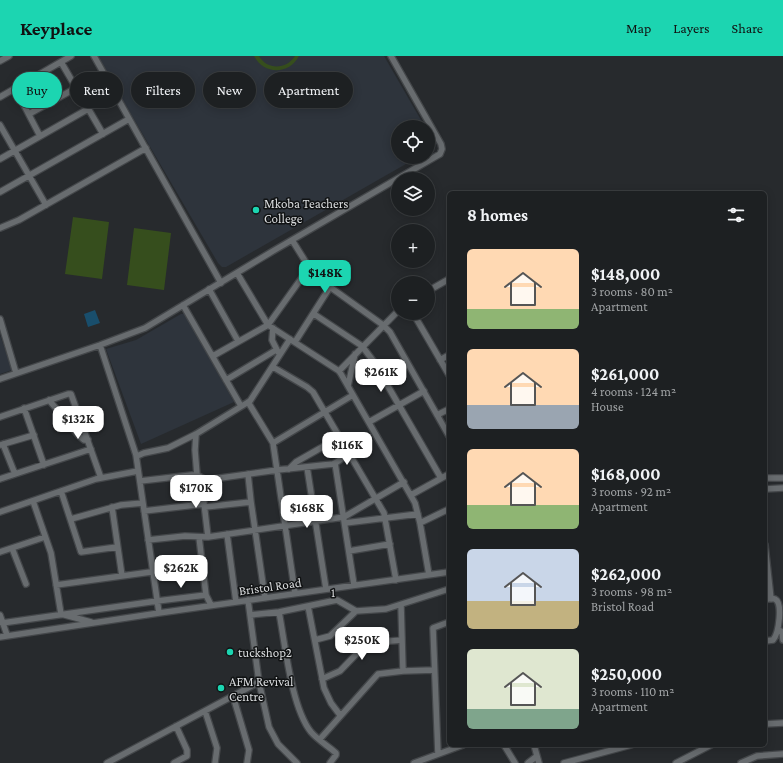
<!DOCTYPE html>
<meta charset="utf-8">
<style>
body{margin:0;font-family:"Crimson Pro",serif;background:#2a2d2f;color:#f1f3f6;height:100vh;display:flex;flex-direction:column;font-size:15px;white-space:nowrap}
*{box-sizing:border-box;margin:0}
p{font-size:13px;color:#a0a3a5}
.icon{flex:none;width:22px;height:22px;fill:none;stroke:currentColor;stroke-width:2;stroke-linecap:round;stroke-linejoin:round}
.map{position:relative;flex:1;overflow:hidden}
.drawer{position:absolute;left:447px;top:135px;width:320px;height:556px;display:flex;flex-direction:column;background:#1d2022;border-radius:6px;box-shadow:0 2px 10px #0003,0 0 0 1px #3b3e40}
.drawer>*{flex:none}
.top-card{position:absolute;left:12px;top:16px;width:375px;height:36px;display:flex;gap:8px}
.tools{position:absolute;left:391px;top:64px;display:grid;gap:8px}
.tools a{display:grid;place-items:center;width:44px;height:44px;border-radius:50%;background:#1d2022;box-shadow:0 2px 10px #0003,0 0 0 1px #3b3e40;font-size:20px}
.price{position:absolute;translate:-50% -34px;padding:0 9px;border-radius:8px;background:#fff;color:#222;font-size:13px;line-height:26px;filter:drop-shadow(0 1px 2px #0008)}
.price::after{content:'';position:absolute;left:50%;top:24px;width:12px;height:9px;margin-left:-6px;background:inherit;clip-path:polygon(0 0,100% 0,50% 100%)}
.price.on{background:#1cd5b1;color:#111}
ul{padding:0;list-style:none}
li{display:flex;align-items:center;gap:12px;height:100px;padding:0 20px}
li span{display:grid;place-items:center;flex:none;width:112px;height:80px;border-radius:6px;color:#555}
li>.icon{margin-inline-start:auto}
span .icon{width:48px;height:48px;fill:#fffc;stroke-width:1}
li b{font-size:17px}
h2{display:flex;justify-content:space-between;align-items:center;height:48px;padding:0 20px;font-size:17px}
.tag{padding:0 14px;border-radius:18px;background:#1d2022;box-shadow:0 2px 10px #0003,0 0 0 1px #3b3e40;font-size:14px;line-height:36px}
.tag.on{background:#1cd5b1;color:#111}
header{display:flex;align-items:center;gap:24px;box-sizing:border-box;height:56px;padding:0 20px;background:#1cd5b1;color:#111}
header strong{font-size:19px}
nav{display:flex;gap:22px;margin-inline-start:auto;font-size:14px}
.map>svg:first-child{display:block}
.built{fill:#2e343c}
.green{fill:#364e1d}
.water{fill:#194e6c}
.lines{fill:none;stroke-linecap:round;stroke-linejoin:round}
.minor-casing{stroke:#44474a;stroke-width:8}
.minor{stroke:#686c6f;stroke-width:5.5}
.poi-dot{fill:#1cd5b1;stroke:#111314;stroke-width:1.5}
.labels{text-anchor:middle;stroke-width:3;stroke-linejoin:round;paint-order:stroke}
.poi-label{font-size:13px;fill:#d9dbdd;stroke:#111314;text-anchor:start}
.street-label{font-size:13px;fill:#d9dbdd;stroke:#111314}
</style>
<header>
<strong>Keyplace</strong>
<nav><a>Map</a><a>Layers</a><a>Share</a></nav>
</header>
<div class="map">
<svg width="783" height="707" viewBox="0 0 783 707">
<rect width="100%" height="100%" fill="#272a2d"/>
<!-- built -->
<path class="built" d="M97 0H384L425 71H398V101H418L226 211H222L218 207Z
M181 258H185L234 346 141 388 106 293 136 284Z
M0 279 12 314 0 318Z"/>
<!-- green -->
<path class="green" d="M254 0H259C267 14 286 14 295 0H299C289 19 264 19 254 0Z
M73 161 109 166 102 223 65 218Z
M134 172 171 177 164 234 127 229Z"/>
<!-- water -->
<path class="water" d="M95 254 100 267 88 271 84 258Z"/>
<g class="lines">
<!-- minor casing -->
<g class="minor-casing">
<path id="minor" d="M94 0 221 227
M0 5 9 0
M61 6 103 78
M15 32 40 80
M0 41 71 0
M29 58 76 32
M0 69 46 149
M0 103 88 53
M0 136 129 63
M0 172 19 164 146 92
M292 184 312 216 330 231 383 269 390 276 449 380
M237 217 268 269 339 315 341 318 415 447 420 467 429 519
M209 233 238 285
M428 235 449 223
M183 249 241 350
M413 257 449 319
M314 258 362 290 374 306 441 422
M0 263 16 317
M273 272 272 284 278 296
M295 286 330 231
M100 289 136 399 159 557
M213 300 268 269 303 220 310 213
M440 304 449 299
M273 311 307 331 313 336 384 457 396 524
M339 315 398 255
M0 323 100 289 145 272 273 195 440 98 442 93 441 88 391 0
M226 324 276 294
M348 330 355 298
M49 344 78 379 84 384H88
M248 346 273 387 295 537
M24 352 44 409
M437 359 449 353
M0 361 68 338H71L101 422
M369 366 424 335
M196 378 195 394 197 419
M273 387 353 339
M3 388 15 418
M0 389 34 379
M137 400 144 397 168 392 196 378 250 345 290 283
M335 407 354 529
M307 411 326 533
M289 413 296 406 340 381
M201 422 208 481
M765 422H783
M0 423 91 393
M140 425 192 419H197L206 424 277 414 333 408 337 406 350 397
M765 433 783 432
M61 435 81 496 117 491
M411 439 449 418
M33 445 51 497 61 558 91 566
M251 446 265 542
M112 451 122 520
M205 451 251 446 248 418
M144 455 204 448
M0 456 96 423 138 415
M71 463 121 449 143 447
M345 467 418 458
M420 467 449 453
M227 478 236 546
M199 481 206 539 211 549
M148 484 185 480 208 481 344 461 404 426
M765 489 771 543
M12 492 26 528
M349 495 390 488
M0 496 45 481
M56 529 202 509
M248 544 259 626 269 671 278 688 297 707
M765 544C768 543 772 542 775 543 783 547 779 577 773 584L765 585
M401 549 403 615
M308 550 324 632 331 647 340 659
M279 556C285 587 291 651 311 676 318 684 328 690 336 697V699L330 707
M0 559 7 579
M250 559 279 556 337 544 356 555
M2 567 157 545 206 539
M779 574 782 576 783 584
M0 581 159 557 449 516
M315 584 330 580 356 555 386 553 449 533
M322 623 340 615 367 587 402 584
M233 640 249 694 247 707
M205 655 217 692 215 707
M765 668 783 667
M320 683 378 618 403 615 434 614
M504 689 515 707
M534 689 539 707
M438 698 433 572 449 566
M107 707 259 626
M174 707 187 700V694L176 670
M414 707 463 689
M528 707 537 700
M564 707 631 689
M676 707 711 689
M741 707 757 700 783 698"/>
</g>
<!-- minor -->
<use href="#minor" class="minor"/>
</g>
<!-- markers -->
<g class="poi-dot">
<circle cx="256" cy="154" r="4"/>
<circle cx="230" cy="596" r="4"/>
<circle cx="221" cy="632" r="4"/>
</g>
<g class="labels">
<!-- poi labels -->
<g class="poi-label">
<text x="264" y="152">Mkoba Teachers<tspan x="264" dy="15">College</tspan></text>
<text x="238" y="601">tuckshop2</text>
<text x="229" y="630">AFM Revival<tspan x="229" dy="15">Centre</tspan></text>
</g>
<!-- street labels -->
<g class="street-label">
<text transform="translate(270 530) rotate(-8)" y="5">Bristol Road</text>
<text transform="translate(333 536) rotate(-1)" y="5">1</text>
</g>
</g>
</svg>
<div class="tools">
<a><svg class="icon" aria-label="locate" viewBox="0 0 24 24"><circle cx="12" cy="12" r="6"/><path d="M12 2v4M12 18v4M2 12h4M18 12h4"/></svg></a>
<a><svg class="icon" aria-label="layers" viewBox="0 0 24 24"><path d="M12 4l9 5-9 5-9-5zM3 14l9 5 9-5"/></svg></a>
<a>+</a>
<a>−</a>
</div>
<b class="price on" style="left:325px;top:238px">$148K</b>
<b class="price" style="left:381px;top:337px">$261K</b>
<b class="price" style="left:78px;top:384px">$132K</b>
<b class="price" style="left:347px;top:410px">$116K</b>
<b class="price" style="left:196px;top:453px">$170K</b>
<b class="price" style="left:307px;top:473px">$168K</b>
<b class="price" style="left:181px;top:533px">$262K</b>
<b class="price" style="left:362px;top:605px">$250K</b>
<div class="top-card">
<a class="tag on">Buy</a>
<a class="tag">Rent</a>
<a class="tag">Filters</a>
<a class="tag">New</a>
<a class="tag">Apartment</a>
</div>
<section class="drawer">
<h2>8 homes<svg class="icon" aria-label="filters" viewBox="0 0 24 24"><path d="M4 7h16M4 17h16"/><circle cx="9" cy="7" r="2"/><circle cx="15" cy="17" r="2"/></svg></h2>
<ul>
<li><span style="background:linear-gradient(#ffd9b3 75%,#8fb573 0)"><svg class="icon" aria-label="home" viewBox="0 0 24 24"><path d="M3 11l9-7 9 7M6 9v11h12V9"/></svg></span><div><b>$148,000</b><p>3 rooms · 80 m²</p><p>Apartment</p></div></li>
<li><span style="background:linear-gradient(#ffd9b3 70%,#9aa5b1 0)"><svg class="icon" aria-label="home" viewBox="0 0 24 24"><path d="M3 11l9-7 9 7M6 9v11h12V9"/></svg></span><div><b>$261,000</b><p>4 rooms · 124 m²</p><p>House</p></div></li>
<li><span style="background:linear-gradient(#ffd9b3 70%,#8fb573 0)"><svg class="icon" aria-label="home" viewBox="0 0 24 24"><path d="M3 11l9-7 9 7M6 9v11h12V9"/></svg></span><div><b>$168,000</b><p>3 rooms · 92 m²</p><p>Apartment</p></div></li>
<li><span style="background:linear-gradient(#c9d6e8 65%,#c2b280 0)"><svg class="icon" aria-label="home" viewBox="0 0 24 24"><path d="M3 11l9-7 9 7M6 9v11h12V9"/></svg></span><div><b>$262,000</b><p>3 rooms · 98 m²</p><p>Bristol Road</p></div></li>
<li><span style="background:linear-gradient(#dfe7d0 75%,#7fa58c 0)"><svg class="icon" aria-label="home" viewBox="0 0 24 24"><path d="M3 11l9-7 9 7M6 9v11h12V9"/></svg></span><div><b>$250,000</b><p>3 rooms · 110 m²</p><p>Apartment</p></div></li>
</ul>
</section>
</div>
